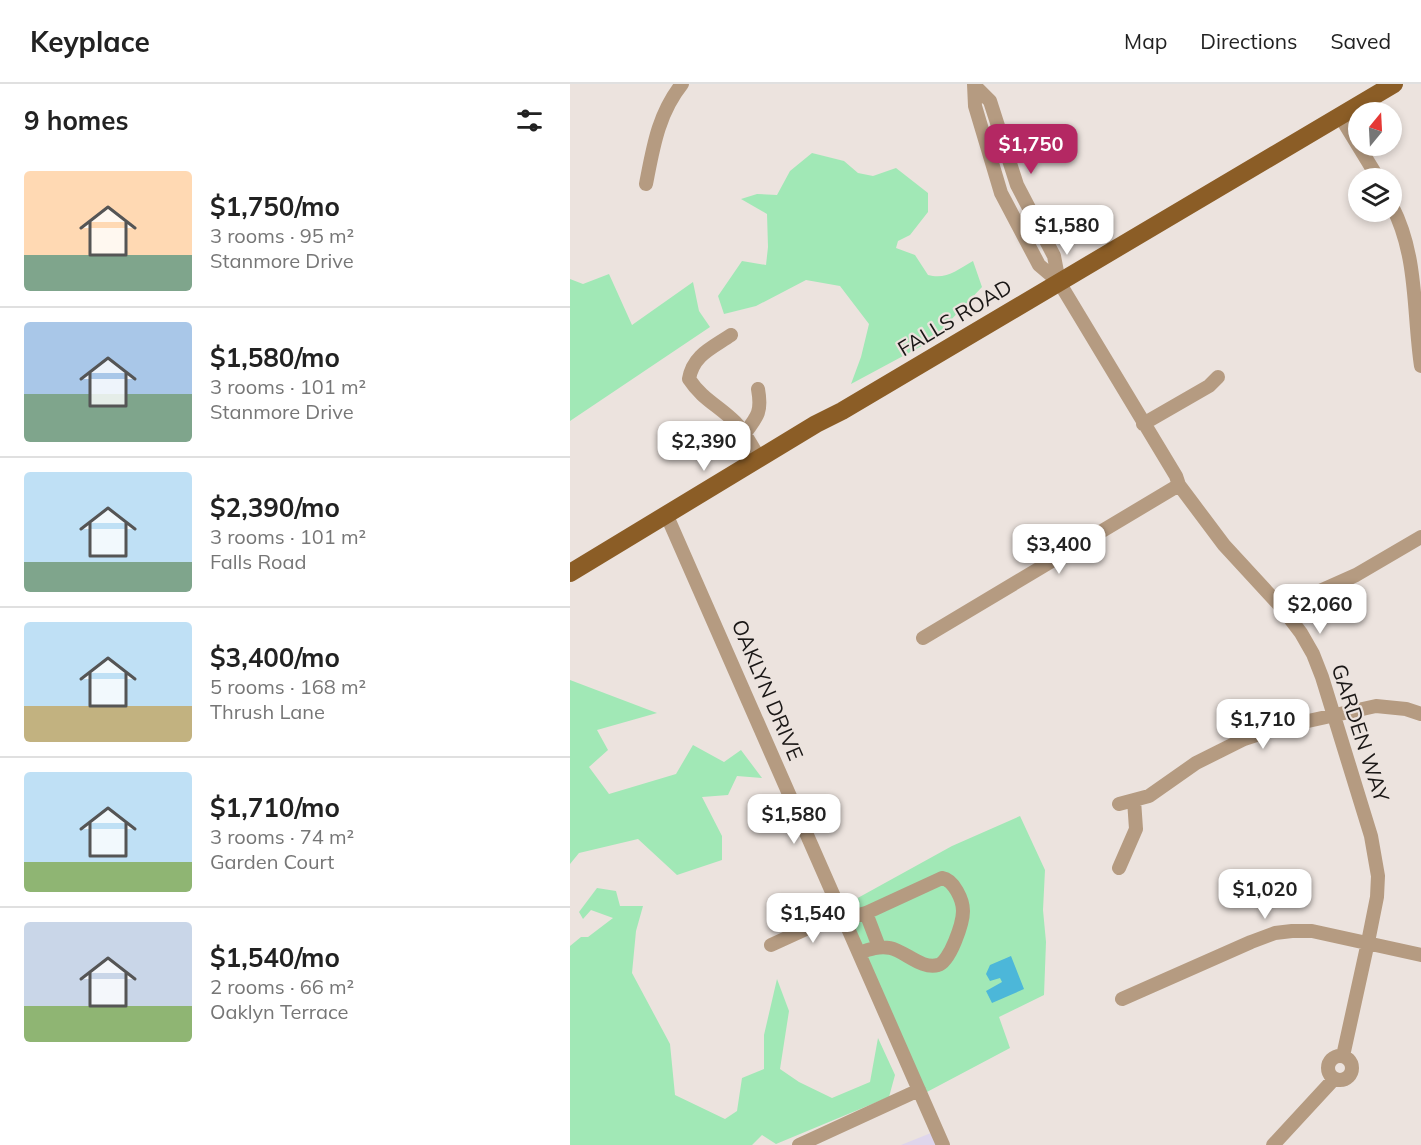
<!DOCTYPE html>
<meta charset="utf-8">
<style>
body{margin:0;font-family:Mulish,sans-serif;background:#f2f2f2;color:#222;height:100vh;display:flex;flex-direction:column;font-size:22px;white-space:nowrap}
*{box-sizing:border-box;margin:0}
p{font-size:20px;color:#767676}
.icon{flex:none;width:33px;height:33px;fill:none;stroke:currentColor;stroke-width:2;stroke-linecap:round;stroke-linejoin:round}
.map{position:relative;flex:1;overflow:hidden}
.side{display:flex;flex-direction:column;background:#fff;width:570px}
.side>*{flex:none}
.needle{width:39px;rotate:18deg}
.tools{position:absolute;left:778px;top:18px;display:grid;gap:12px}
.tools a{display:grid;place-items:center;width:54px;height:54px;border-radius:50%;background:#fff;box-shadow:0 3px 9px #0003;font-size:30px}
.price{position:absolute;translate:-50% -51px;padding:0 14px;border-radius:12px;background:#fff;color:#222;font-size:20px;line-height:39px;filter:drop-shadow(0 2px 3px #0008)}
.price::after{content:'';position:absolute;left:50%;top:36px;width:18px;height:14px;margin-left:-9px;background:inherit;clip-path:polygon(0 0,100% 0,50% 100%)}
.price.active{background:#b42863;color:#fff}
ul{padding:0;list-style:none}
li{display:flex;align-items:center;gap:18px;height:150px;padding:0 24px}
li+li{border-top:2px solid #e0e0e0}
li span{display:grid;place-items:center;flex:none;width:168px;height:120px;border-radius:6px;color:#555}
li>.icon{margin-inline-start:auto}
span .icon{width:72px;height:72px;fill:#fffc;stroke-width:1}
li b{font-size:26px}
h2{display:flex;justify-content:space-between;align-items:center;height:72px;padding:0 24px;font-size:26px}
header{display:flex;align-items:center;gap:36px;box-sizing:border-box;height:84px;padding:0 30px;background:#fff;border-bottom:2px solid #e0e0e0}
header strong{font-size:28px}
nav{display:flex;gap:33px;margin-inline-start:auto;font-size:21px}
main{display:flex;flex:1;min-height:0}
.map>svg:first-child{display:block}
.education{fill:#dfd6ec}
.green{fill:#a1e8b6}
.water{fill:#4cb7d9}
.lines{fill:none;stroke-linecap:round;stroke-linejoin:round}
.minor{stroke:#b59b81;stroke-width:14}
.major{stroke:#8b5d26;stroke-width:18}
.labels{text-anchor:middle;stroke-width:4.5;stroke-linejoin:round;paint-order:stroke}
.street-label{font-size:21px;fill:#1a1716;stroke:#ece3de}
</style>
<header>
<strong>Keyplace</strong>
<nav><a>Map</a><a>Directions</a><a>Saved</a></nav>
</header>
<main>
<section class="side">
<h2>9 homes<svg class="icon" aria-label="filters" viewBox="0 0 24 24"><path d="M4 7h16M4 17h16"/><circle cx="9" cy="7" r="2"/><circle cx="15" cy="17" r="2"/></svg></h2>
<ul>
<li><span style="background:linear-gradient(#ffd9b3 70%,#7fa58c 0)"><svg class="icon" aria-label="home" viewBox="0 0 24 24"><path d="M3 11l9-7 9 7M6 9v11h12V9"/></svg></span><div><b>$1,750/mo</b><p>3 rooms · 95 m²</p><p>Stanmore Drive</p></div></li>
<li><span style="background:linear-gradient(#a9c7e8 60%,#7fa58c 0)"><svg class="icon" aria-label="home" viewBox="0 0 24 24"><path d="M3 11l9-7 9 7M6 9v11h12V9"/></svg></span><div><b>$1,580/mo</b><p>3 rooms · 101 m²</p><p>Stanmore Drive</p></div></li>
<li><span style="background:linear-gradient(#bfe0f5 75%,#7fa58c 0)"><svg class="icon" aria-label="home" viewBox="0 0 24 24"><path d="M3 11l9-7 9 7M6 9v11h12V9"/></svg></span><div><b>$2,390/mo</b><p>3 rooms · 101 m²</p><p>Falls Road</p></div></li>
<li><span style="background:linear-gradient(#bfe0f5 70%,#c2b280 0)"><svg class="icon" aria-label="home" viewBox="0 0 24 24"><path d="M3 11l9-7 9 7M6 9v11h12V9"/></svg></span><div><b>$3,400/mo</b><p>5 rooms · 168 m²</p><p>Thrush Lane</p></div></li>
<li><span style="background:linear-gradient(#bfe0f5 75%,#8fb573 0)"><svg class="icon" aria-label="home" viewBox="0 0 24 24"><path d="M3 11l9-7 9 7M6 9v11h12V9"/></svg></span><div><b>$1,710/mo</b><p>3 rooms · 74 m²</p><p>Garden Court</p></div></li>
<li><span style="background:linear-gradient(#c9d6e8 70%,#8fb573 0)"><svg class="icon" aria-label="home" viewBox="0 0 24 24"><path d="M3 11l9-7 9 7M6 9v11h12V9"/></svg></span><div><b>$1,540/mo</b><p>2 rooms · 66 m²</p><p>Oaklyn Terrace</p></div></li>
</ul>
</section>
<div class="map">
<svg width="851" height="1061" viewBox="0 0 851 1061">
<rect width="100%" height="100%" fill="#ece3de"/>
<!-- education -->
<path class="education" d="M361 1049 366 1061H331Z"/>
<!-- green -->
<path class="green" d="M242 69 274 77 288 89 303 92 326 84 358 109V128L340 151 328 157 326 164 345 171 358 191C376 196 387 186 403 177L412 203 361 257 281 300 291 273 299 240 270 202 236 196 186 222 154 230 148 212 172 177 196 181 198 163 197 130 171 115 187 110 207 111 220 87Z
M39 190 62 241 123 198 129 227 140 243 0 337V195L13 200Z
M0 596 87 629 27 646 38 666 19 683 39 710 106 690 123 661 154 678 171 666 192 694 167 692 158 711 132 713 152 752V776L107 791 68 755 9 769 0 780Z
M450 732 475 786 473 826 476 858 474 911 429 933 440 964 355 1009 275 821 382 762Z
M27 804 46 807 50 822H73L66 847 62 889 100 960 105 1011 155 1035 167 1027 172 994 194 985V951L207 895 219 927 210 985 229 998 262 1014 300 998 308 954 325 991 319 1013 206 1060 192 1051 182 1061H0V862L11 853H18L43 834 21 826 13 835 9 828Z"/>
<!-- water -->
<path class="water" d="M441 872 454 905 422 919 416 907 432 898 430 894 420 897 416 890 420 881Z"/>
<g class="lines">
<!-- minor -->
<path class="minor" d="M404 0 405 22 431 109 469 181 489 198
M404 1 420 17 447 101 484 172 489 198 606 392 609 401 654 461 712 524 731 549 743 570 752 593 801 752 808 792 807 813 798 858 773 972
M770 32 808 94
M76 100C83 64 88 30 112 0
M822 122C848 172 843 228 851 282
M161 251C142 264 123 271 119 295 132 315 149 322 165 338 176 349 181 362 190 375
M573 340 639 302 648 293
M175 349C188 332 192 327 188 305
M97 432 373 1061
M712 524 786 491 851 453
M353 554 609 401
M549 720 579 712 626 679 674 655 711 643 806 622 836 625 851 630
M549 784 566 745 564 716
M296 829 309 863
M274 835 296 829 372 794C384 796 393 816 393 827 393 839 380 878 368 881 352 886 335 867 320 864 309 862 300 865 289 869
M201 861 271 829
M552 915 681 858 705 849 722 847H742L851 871
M758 984a12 12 0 1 1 24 0a12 12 0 1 1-24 0Z
M229 1061 349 1006
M703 1061 764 995"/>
<!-- major -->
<path class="major" d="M0 489 246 340 272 327 824 0"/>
</g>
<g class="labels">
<!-- street labels -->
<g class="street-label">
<text transform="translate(385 234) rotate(-31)" y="7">FALLS ROAD</text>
<text transform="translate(197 606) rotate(67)" y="7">OAKLYN DRIVE</text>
<text transform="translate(790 649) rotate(72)" y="7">GARDEN WAY</text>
</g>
</g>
</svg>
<div class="tools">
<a><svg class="needle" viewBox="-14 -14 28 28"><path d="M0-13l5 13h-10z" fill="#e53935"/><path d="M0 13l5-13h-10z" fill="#767676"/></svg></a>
<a><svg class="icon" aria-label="layers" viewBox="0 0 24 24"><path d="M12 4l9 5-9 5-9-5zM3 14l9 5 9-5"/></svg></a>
</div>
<b class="price active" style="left:461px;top:91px">$1,750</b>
<b class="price" style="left:497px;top:172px">$1,580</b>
<b class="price" style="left:134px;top:388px">$2,390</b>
<b class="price" style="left:489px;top:491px">$3,400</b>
<b class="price" style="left:750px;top:551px">$2,060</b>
<b class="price" style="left:693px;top:666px">$1,710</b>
<b class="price" style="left:224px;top:761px">$1,580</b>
<b class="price" style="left:695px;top:836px">$1,020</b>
<b class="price" style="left:243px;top:860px">$1,540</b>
</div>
</main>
